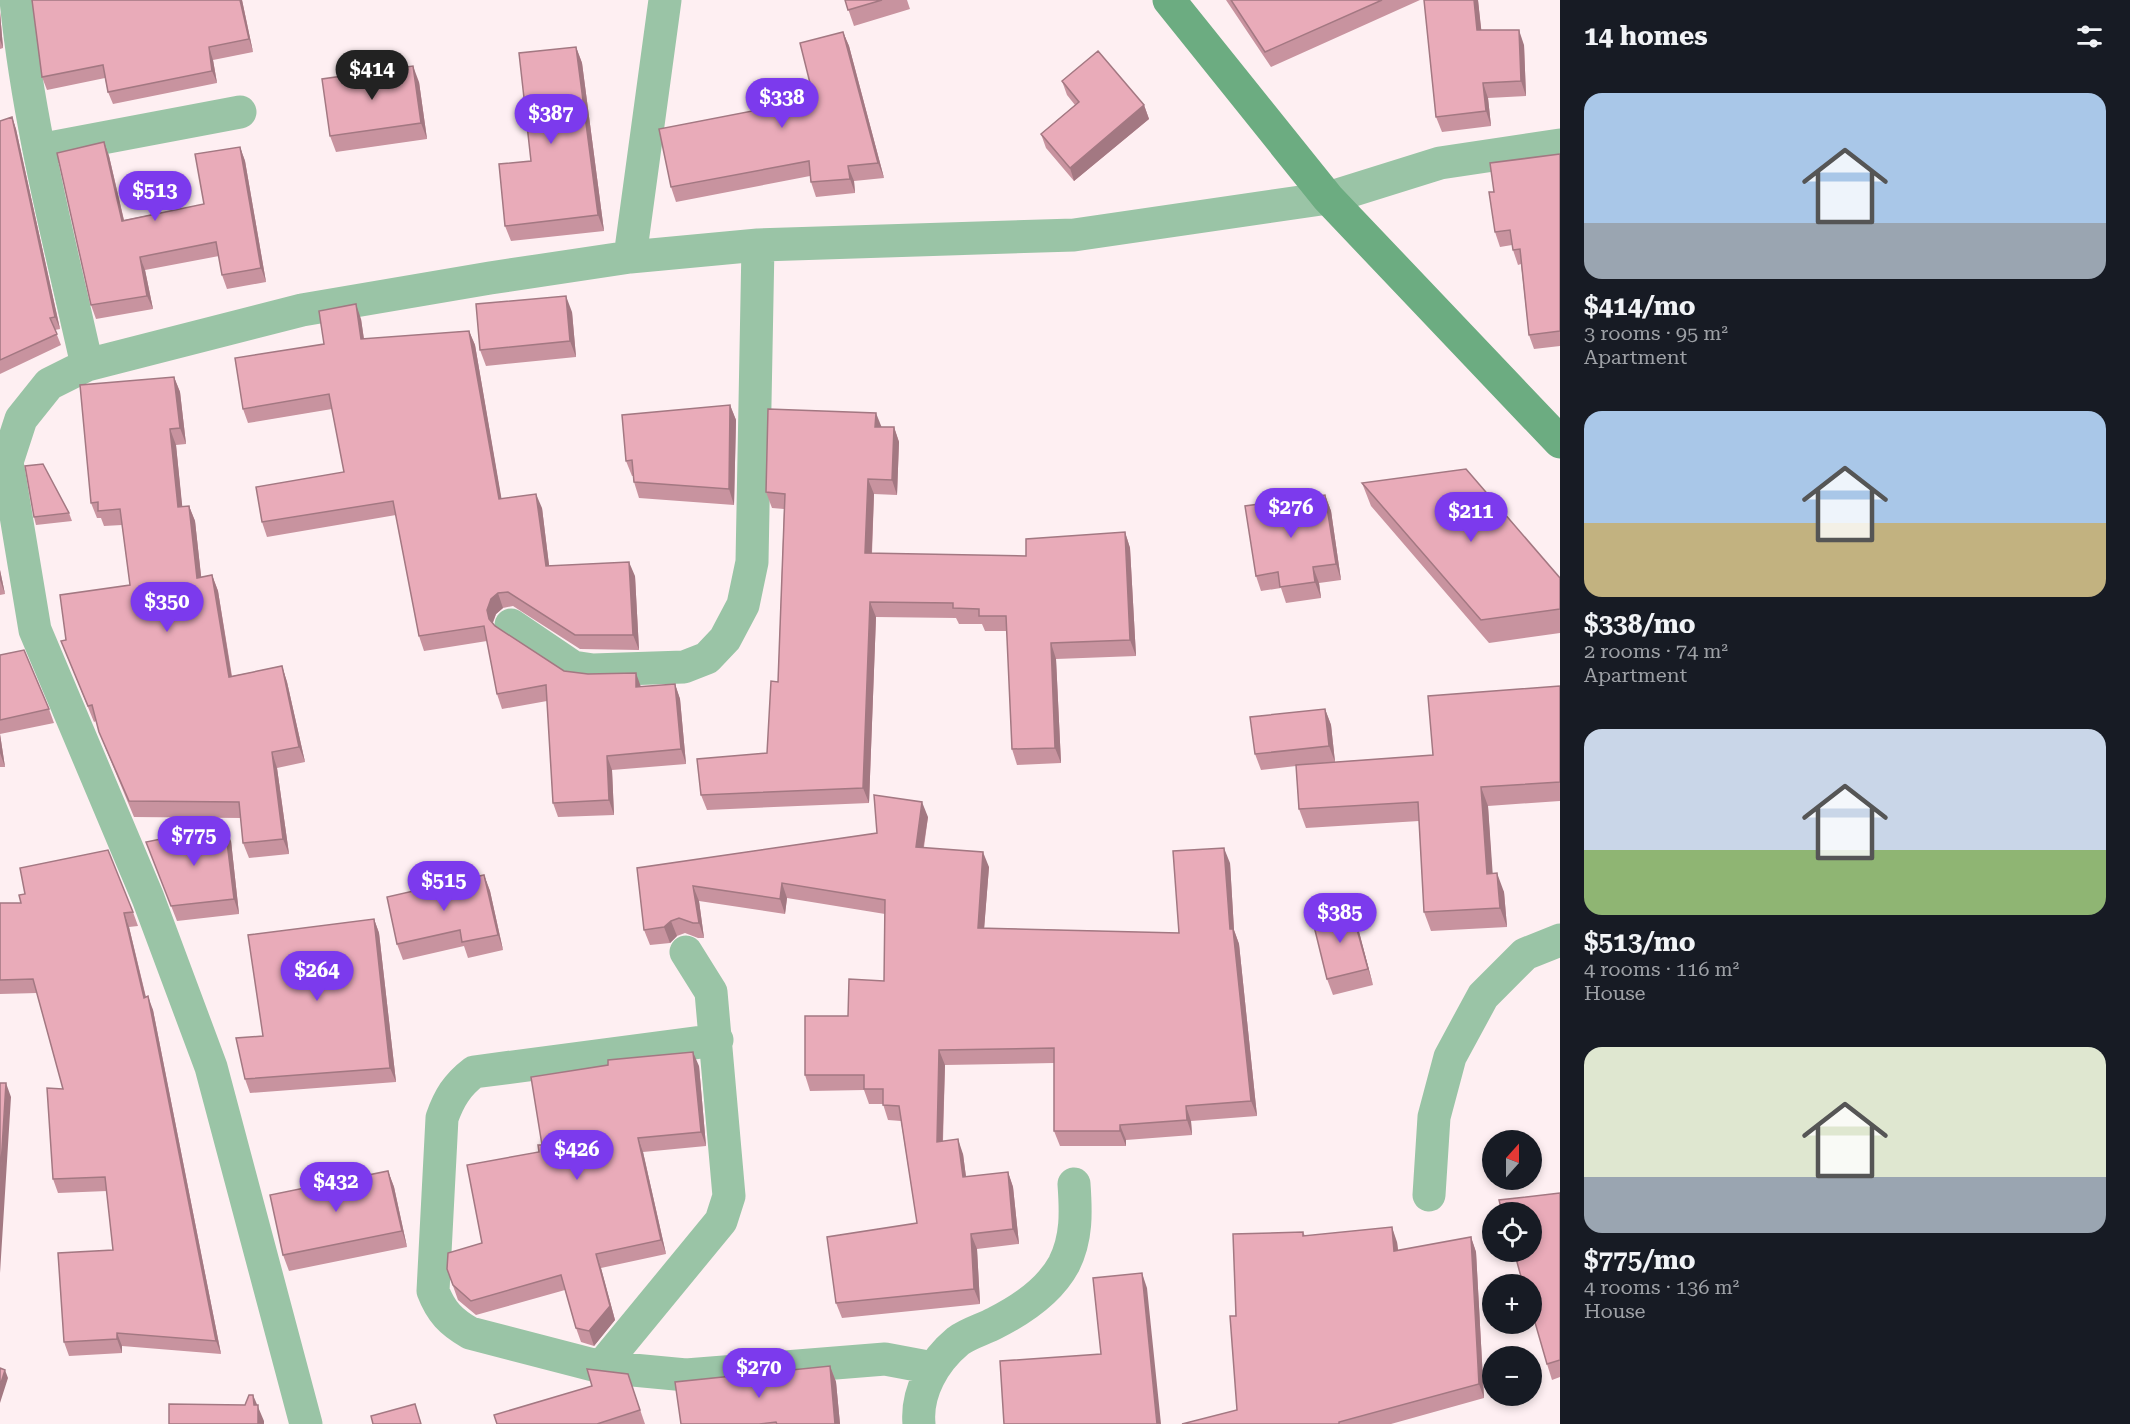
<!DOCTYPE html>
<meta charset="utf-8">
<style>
body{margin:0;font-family:"Roboto Serif",serif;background:#20242c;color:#f1f3f6;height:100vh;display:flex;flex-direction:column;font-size:22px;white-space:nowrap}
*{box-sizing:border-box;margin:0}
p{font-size:20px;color:#9ea1a6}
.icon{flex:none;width:33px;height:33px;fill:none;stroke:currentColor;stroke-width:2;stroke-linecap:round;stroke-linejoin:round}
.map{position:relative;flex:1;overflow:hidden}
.details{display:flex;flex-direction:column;background:#171b24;width:570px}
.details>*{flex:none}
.needle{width:39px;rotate:21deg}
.controls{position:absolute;left:1482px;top:1130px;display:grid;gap:12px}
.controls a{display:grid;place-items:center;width:60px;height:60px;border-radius:50%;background:#171b24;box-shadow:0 3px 9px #0003;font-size:30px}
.price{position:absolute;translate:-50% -51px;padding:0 14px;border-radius:21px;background:#7c3aed;color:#fff;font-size:20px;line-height:39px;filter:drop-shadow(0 2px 3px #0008)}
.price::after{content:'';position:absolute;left:50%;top:36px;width:18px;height:14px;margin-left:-9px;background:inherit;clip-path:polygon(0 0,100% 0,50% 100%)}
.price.active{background:#222;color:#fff}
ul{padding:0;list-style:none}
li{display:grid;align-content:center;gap:12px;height:318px;padding:0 24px}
li span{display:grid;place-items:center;height:186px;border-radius:18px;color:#555}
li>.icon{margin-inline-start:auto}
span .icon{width:108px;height:108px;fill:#fffc;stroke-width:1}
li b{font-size:26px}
h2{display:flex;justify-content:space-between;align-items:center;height:72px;padding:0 24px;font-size:26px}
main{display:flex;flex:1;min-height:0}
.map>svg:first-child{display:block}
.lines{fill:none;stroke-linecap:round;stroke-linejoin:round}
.street{stroke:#9ac4a6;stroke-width:33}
.secondary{stroke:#6cac81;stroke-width:33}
.wall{fill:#c8939f}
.shaded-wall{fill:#a37882}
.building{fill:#e9abb9;stroke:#a37882;stroke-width:1.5}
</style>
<main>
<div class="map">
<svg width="1560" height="1424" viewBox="0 0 1560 1424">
<rect width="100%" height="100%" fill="#feeff2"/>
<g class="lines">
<!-- street -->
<path class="street" d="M16 0C28 123 60 244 87 365
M39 150 240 112
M630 257 665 0
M511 625 573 667 593 670 684 667 707 658 725 639 743 605 752 562 758 245
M717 1040 474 1072C457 1085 449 1098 442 1118L433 1291C441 1312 451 1322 470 1333L601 1367 686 1375 885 1359 933 1368
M1429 1195 1434 1117 1450 1057 1483 996 1525 954 1560 940
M601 1367 721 1221 729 1196 711 992 686 952
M306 1424 211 1067 148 898 35 630 7 462 21 419 49 384 87 365 302 310 490 278 630 257 758 245 1074 235 1328 198 1440 163 1560 145
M919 1424C916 1392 934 1361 958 1341 969 1333 984 1329 995 1323 1021 1310 1050 1290 1064 1264 1077 1238 1076 1212 1074 1184"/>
<!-- secondary -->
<path class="secondary" d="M1169 0 1328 198 1560 442"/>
</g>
<!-- wall -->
<path class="wall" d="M32 0H242L253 52 213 60 217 83 113 104 108 92 105 78 47 90 42 77Z
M845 0H907L910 9 854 26Z
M1226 0H1420L1271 67Z
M1424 0H1478L1481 30 1524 45 1526 96 1488 98 1491 126 1442 132 1436 117Z
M0 12 3 48 0 49Z
M843 32 849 46 884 178 854 181 855 193 816 197 811 182 810 176 676 202 671 187 814 99Z
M576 47 582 63 604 231 511 241 505 226Z
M1062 81 1144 105 1149 119 1074 181 1046 148 1041 134 1075 105 1067 95Z
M419 82 427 139 336 152 330 136Z
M12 117 16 129 60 329 55 330 61 345 0 374V121Z
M104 142 109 156 124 220 204 204 240 147 245 161 266 282 227 289 222 275 219 256 145 270 153 309 96 319 91 305Z
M1560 154V346L1534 349 1529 335 1521 264 1518 265 1513 250 1512 245 1500 247 1495 232 1494 192Z
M572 312 576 357 486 366 480 350Z
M361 319 364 339 469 331 475 345 501 498 542 508 549 566 635 576 639 650 580 649 513 606 503 608 496 614 493 623 495 626 564 671 641 687 675 684 680 699 686 764 612 770 614 815 558 817 553 803 547 701 502 709 497 694 487 641 424 651 419 636 396 515 267 537 262 522 344 472 332 409 248 423 243 409 324 344Z
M174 377 180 392 186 444 176 445 182 507 189 506 195 521 201 577 212 575 218 591 232 676 282 666 287 682 305 762 277 768 289 854 249 858 243 843 241 818 134 817 105 747 96 721 94 722 61 641 66 640 130 585 122 525 104 526 101 518H97L91 503Z
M730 405 736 420 734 505 639 498 634 482 633 476H632L626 461Z
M881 427H894L899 442 897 495 874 494 872 554 1026 556 1125 532 1130 548 1136 656 1056 659 1061 763 1017 765 1012 749 1007 631H985L982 624H959L956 618 876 617 869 803 707 810 701 795 767 753 778 682 784 509 772 508 766 492Z
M1362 483 1560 578V633L1489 643 1371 506Z
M1325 495 1331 511 1341 580 1319 583 1321 598 1286 603 1281 588 1261 591 1256 576Z
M69 513 72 521 36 525 34 517Z
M0 570 5 594 0 595Z
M0 655 49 709 54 723 0 734 5 767H0Z
M1560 686V801L1488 806 1492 873 1504 892 1507 927 1431 931 1424 912 1419 821 1306 828 1299 809 1296 766 1261 770 1255 754 1325 709 1331 725 1335 762 1321 763 1433 755Z
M928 817 924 847 989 867 984 928 1179 933 1230 863 1234 930 1239 944 1257 1116 1191 1121 1192 1135 1126 1140V1146H1060L1054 1131V1063L945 1065 943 1141 963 1154 966 1177 1008 1172 1013 1187 1019 1244 977 1249 980 1304 842 1318 836 1303 917 1223 901 1121 888 1120 883 1104H869L864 1090 810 1091 805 1075 848 1016 884 981 885 914 787 898 785 914 699 901 704 938H698L685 933 677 936 670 943 650 945 644 930 637 868 877 833Z
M231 841 239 914 177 921 146 842Z
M484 875 490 891 503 950 468 958 464 946 403 960 397 944Z
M0 903 133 912 138 926 129 927 146 997 153 1010 221 1354 122 1346V1353L69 1356 64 1342 113 1250 107 1191 58 1193 53 1179 63 1089 37 993 0 994Z
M1351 908 1357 924 1373 985 1333 995 1327 979Z
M374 919 379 933 396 1082 250 1093 245 1079 263 1036Z
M699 1066 706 1146 643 1152 666 1254 601 1268 615 1320 594 1346 581 1342 576 1328 565 1290 476 1315 458 1300 447 1269 482 1243 542 1145Z
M388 1171 394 1187 407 1247 289 1271 283 1255Z
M1560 1193V1377L1552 1380 1547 1364Z
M1303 1232 1305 1236 1397 1242 1398 1251 1471 1237 1476 1252 1484 1398 1391 1424H1182L1237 1410 1236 1316Z
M830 1366 836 1382 840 1424H681Z
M628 1374 645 1424H497L592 1386Z"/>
<!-- shaded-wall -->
<path class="shaded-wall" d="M240 0H242L253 52 249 39Z
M1474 0H1478L1483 45 1477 30Z
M0 12 3 48 0 40Z
M1519 30 1524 45 1526 96 1521 81Z
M843 32 849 46 884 178 878 163Z
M209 47 213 60 217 83 212 71Z
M576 47 582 63 604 231 598 215Z
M413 66 419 82 427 139 421 123Z
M1483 83 1488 98 1491 126 1486 111Z
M1144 105 1149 119 1074 181 1070 168Z
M12 117 16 129 60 329 55 317Z
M104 142 109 156 127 234 122 221Z
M240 147 245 161 266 282 261 268Z
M848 166 854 181 855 193 850 179Z
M140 257 145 270 153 309 147 296Z
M566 296 572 312 576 357 570 341Z
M356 304 361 319 366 354 361 339Z
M469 331 475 345 504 513 499 499Z
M174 377 180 392 186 444 180 428Z
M730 405 736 420 734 505 729 489Z
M876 413 882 428 875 427Z
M894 427 899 442 897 495 892 480Z
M170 429 176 445 184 523 178 507Z
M868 479 874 494 871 569 865 553Z
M536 494 542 508 551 581 546 566Z
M1325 495 1331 511 1341 580 1336 564Z
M189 506 195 521 203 593 197 578Z
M1125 532 1130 548 1136 656 1130 640Z
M629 562 635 576 639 650 633 635Z
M1313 567 1319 583 1321 598 1315 582Z
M0 570 5 594 0 580Z
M212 575 218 591 234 692 229 677Z
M498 593 503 608 496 614 492 624 489 619 487 610 491 599Z
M870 602 876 617 869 803 863 788Z
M1051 643 1056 659 1061 763 1055 748Z
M282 666 287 682 305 762 299 747Z
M636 673 641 687H636Z
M675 684 680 699 686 764 681 749Z
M1325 709 1331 725 1335 762 1329 746Z
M0 733V734L5 767 0 753Z
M272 752 277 768 289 854 283 839Z
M607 756 612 770 614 815 609 800Z
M1481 787 1488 806 1494 892 1487 874Z
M922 802 928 817 921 862 916 847Z
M225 826 231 841 239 914 234 899Z
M1224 848 1230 863 1234 930 1239 944 1257 1116 1251 1101 1230 929Z
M983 852 989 867 983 943 978 928Z
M1497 873 1504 892 1507 927 1500 908Z
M484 875 490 891 503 950 498 935Z
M782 883 787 898 785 914 780 899Z
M693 886 699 901 704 938 699 923Z
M1351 908 1357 924 1373 985 1368 969Z
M124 913 129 927 149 1011 144 998Z
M374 919 379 933 396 1082 390 1068Z
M671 921 677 936 670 943 664 927Z
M148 996 153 1010 221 1354 216 1341Z
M939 1050 945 1065 942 1157 937 1142Z
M693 1052 699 1066 706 1146 701 1132Z
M6 1083 11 1097 0 1273V1182Z
M1186 1106 1191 1121 1192 1135 1187 1120Z
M1120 1125 1126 1140V1146L1120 1131Z
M638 1138 643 1152 666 1254 661 1240Z
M958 1139 963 1154 968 1192 963 1177Z
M388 1171 394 1187 407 1247 402 1231Z
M1008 1172 1013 1187 1019 1244 1013 1229Z
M1392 1227 1397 1242 1400 1266 1394 1251Z
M971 1234 977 1249 980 1304 974 1289Z
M1471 1237 1476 1252 1484 1398 1479 1384Z
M596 1254 601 1268 615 1320 594 1346 589 1331Z
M1142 1273 1147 1288 1161 1424H1157Z
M117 1333 122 1346V1353L117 1339Z
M830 1366 836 1382 840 1424H835Z
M5 1370 8 1378 0 1403V1386Z
M253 1395 264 1421V1424H258L254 1405Z"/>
<!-- building -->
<path class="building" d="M32 0H240L249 39 209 47 212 71 108 92 103 65 42 77Z
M845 0H882L848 10Z
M1231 0H1382L1265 52Z
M1424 0H1474L1477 30H1519L1521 81 1483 83 1486 111 1436 117Z
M843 32 878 163 848 166 850 179 811 182 809 161 671 187 659 129 814 99 800 43Z
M576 47 598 215 505 226 499 164 531 161 519 53Z
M1098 51 1144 105 1070 168 1041 134 1079 102 1062 81Z
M413 66 421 123 330 136 322 79Z
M12 117 55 317 50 318 57 334 0 360V121Z
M104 142 122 221 204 204 195 154 240 147 261 268 222 275 216 242 140 257 147 296 91 305 57 153Z
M1560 154V331L1529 335 1520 249 1513 250 1510 230 1495 232 1489 192H1494L1490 163Z
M566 296 570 341 480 350 476 304Z
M356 304 361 339 469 331 499 499 536 494 546 566 629 562 633 635H575L508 592 498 593 491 599 487 610 489 619 495 626 564 671 588 674 636 673V687L675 684 681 749 607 756 609 800 553 803 546 685 497 694 484 626 419 636 393 501 262 522 256 487 344 472 329 394 243 409 235 358 324 344 319 311Z
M174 377 180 428 170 429 178 507 189 506 197 578 212 575 229 677 282 666 299 747 272 752 283 839 243 843 239 802 129 801 99 732 92 705 88 706 61 641 66 640 60 595 130 585 120 509 98 511V502L91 503 80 385Z
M730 405 729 489 634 482 632 460 626 461 622 415Z
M768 409 876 413 875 427H894L892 480 868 479 865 553 1026 556V539L1125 532 1130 640 1051 643 1055 748 1012 749 1006 616H979V609L953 608V603L870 602 863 788 701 795 697 759 767 753 771 681 778 682 785 494 766 492Z
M43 464 69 513 34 517 25 466Z
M1466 469 1560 578V609L1481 620 1362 483Z
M1325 495 1336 564 1313 567 1315 582 1280 587 1278 572 1256 576 1245 506Z
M24 650 49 709 0 720V655Z
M1560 686V782L1481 787 1487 874 1497 873 1500 908 1424 912 1418 802 1299 809 1296 765 1433 755 1428 696Z
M1325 709 1329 746 1255 754 1250 717Z
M874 795 922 802 916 847 983 852 978 928 1179 933 1173 851 1224 848 1230 929H1233L1251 1101 1186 1106 1187 1120 1120 1125V1131H1054V1048L939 1050 937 1142 958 1139 963 1177 1008 1172 1013 1229 971 1234 974 1289 836 1303 827 1237 917 1223 899 1106 883 1105V1089H864V1075H805V1016H848L849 979 884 981 885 900 782 883 780 899 693 886 699 923H693L679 918 671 921 664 927 644 930 637 868 877 833Z
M225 826 234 899 171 906 146 842Z
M108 850 133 912 124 913 144 998 148 996 216 1341 117 1333V1339L64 1342 58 1253 113 1250 105 1177 53 1179 47 1088 63 1089 33 979 0 980V903H21L19 895 25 894 20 868Z
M484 875 498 935 462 942 460 930 397 944 387 897Z
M1351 908 1368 969 1327 979 1312 918Z
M374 919 390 1068 245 1079 236 1038 263 1036 248 935Z
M693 1052 701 1132 638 1138 661 1240 596 1254 610 1306 589 1331 576 1328 561 1275 471 1301 453 1285 447 1269 448 1253 482 1243 467 1165 539 1152 538 1145H542L531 1077 608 1065V1060Z
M0 1083H6L0 1182Z
M388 1171 402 1231 283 1255 270 1195Z
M1560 1193V1360L1547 1364 1532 1312V1284H1523L1514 1251H1532V1212H1502L1499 1200Z
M1392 1227 1394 1251 1471 1237 1479 1384 1339 1422V1424H1182L1237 1410 1230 1316H1236L1233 1234 1303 1232V1236Z
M1142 1273 1157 1424H1004L1000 1361 1101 1354 1093 1278Z
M830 1366 835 1424H777L776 1422 759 1424H681L675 1382Z
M0 1368 5 1370 0 1386Z
M587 1369 628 1374 640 1410 597 1424H497L494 1415 592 1386Z
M249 1395H253L254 1405H258V1424H169V1404L245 1405Z
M415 1404 421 1424H373L371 1416Z"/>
</svg>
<div class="controls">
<a><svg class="needle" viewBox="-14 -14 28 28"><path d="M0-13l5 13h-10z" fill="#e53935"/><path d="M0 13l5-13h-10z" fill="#9ea1a6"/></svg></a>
<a><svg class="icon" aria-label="locate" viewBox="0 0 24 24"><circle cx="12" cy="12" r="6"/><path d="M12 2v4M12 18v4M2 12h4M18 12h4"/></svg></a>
<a>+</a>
<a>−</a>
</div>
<b class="price active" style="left:372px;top:101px">$414</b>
<b class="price" style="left:782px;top:129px">$338</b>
<b class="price" style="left:551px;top:145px">$387</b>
<b class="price" style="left:155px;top:222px">$513</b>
<b class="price" style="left:1291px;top:539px">$276</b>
<b class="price" style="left:1471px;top:543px">$211</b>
<b class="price" style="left:167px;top:633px">$350</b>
<b class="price" style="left:194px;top:867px">$775</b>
<b class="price" style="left:444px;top:912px">$515</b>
<b class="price" style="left:1340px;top:944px">$385</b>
<b class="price" style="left:317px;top:1002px">$264</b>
<b class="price" style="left:577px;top:1181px">$426</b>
<b class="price" style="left:336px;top:1213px">$432</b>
<b class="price" style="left:759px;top:1399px">$270</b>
</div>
<section class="details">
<h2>14 homes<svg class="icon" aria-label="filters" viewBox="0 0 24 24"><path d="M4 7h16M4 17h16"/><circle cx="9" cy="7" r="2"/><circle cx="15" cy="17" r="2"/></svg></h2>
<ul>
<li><span style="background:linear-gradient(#a9c7e8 70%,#9aa5b1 0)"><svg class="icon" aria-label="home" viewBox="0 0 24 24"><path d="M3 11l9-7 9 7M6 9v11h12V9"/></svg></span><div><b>$414/mo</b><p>3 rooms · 95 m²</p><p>Apartment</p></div></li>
<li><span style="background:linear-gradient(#a9c7e8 60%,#c2b280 0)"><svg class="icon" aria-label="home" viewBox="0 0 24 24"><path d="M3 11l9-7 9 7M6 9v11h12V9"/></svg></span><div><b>$338/mo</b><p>2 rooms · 74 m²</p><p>Apartment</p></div></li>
<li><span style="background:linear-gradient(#c9d6e8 65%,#8fb573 0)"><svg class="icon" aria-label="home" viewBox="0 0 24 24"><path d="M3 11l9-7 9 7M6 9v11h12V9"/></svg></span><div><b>$513/mo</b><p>4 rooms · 116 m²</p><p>House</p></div></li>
<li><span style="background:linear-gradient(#dfe7d0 70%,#9aa5b1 0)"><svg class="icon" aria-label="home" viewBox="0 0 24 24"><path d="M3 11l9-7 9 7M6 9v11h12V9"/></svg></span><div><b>$775/mo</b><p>4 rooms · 136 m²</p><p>House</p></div></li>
</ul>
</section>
</main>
